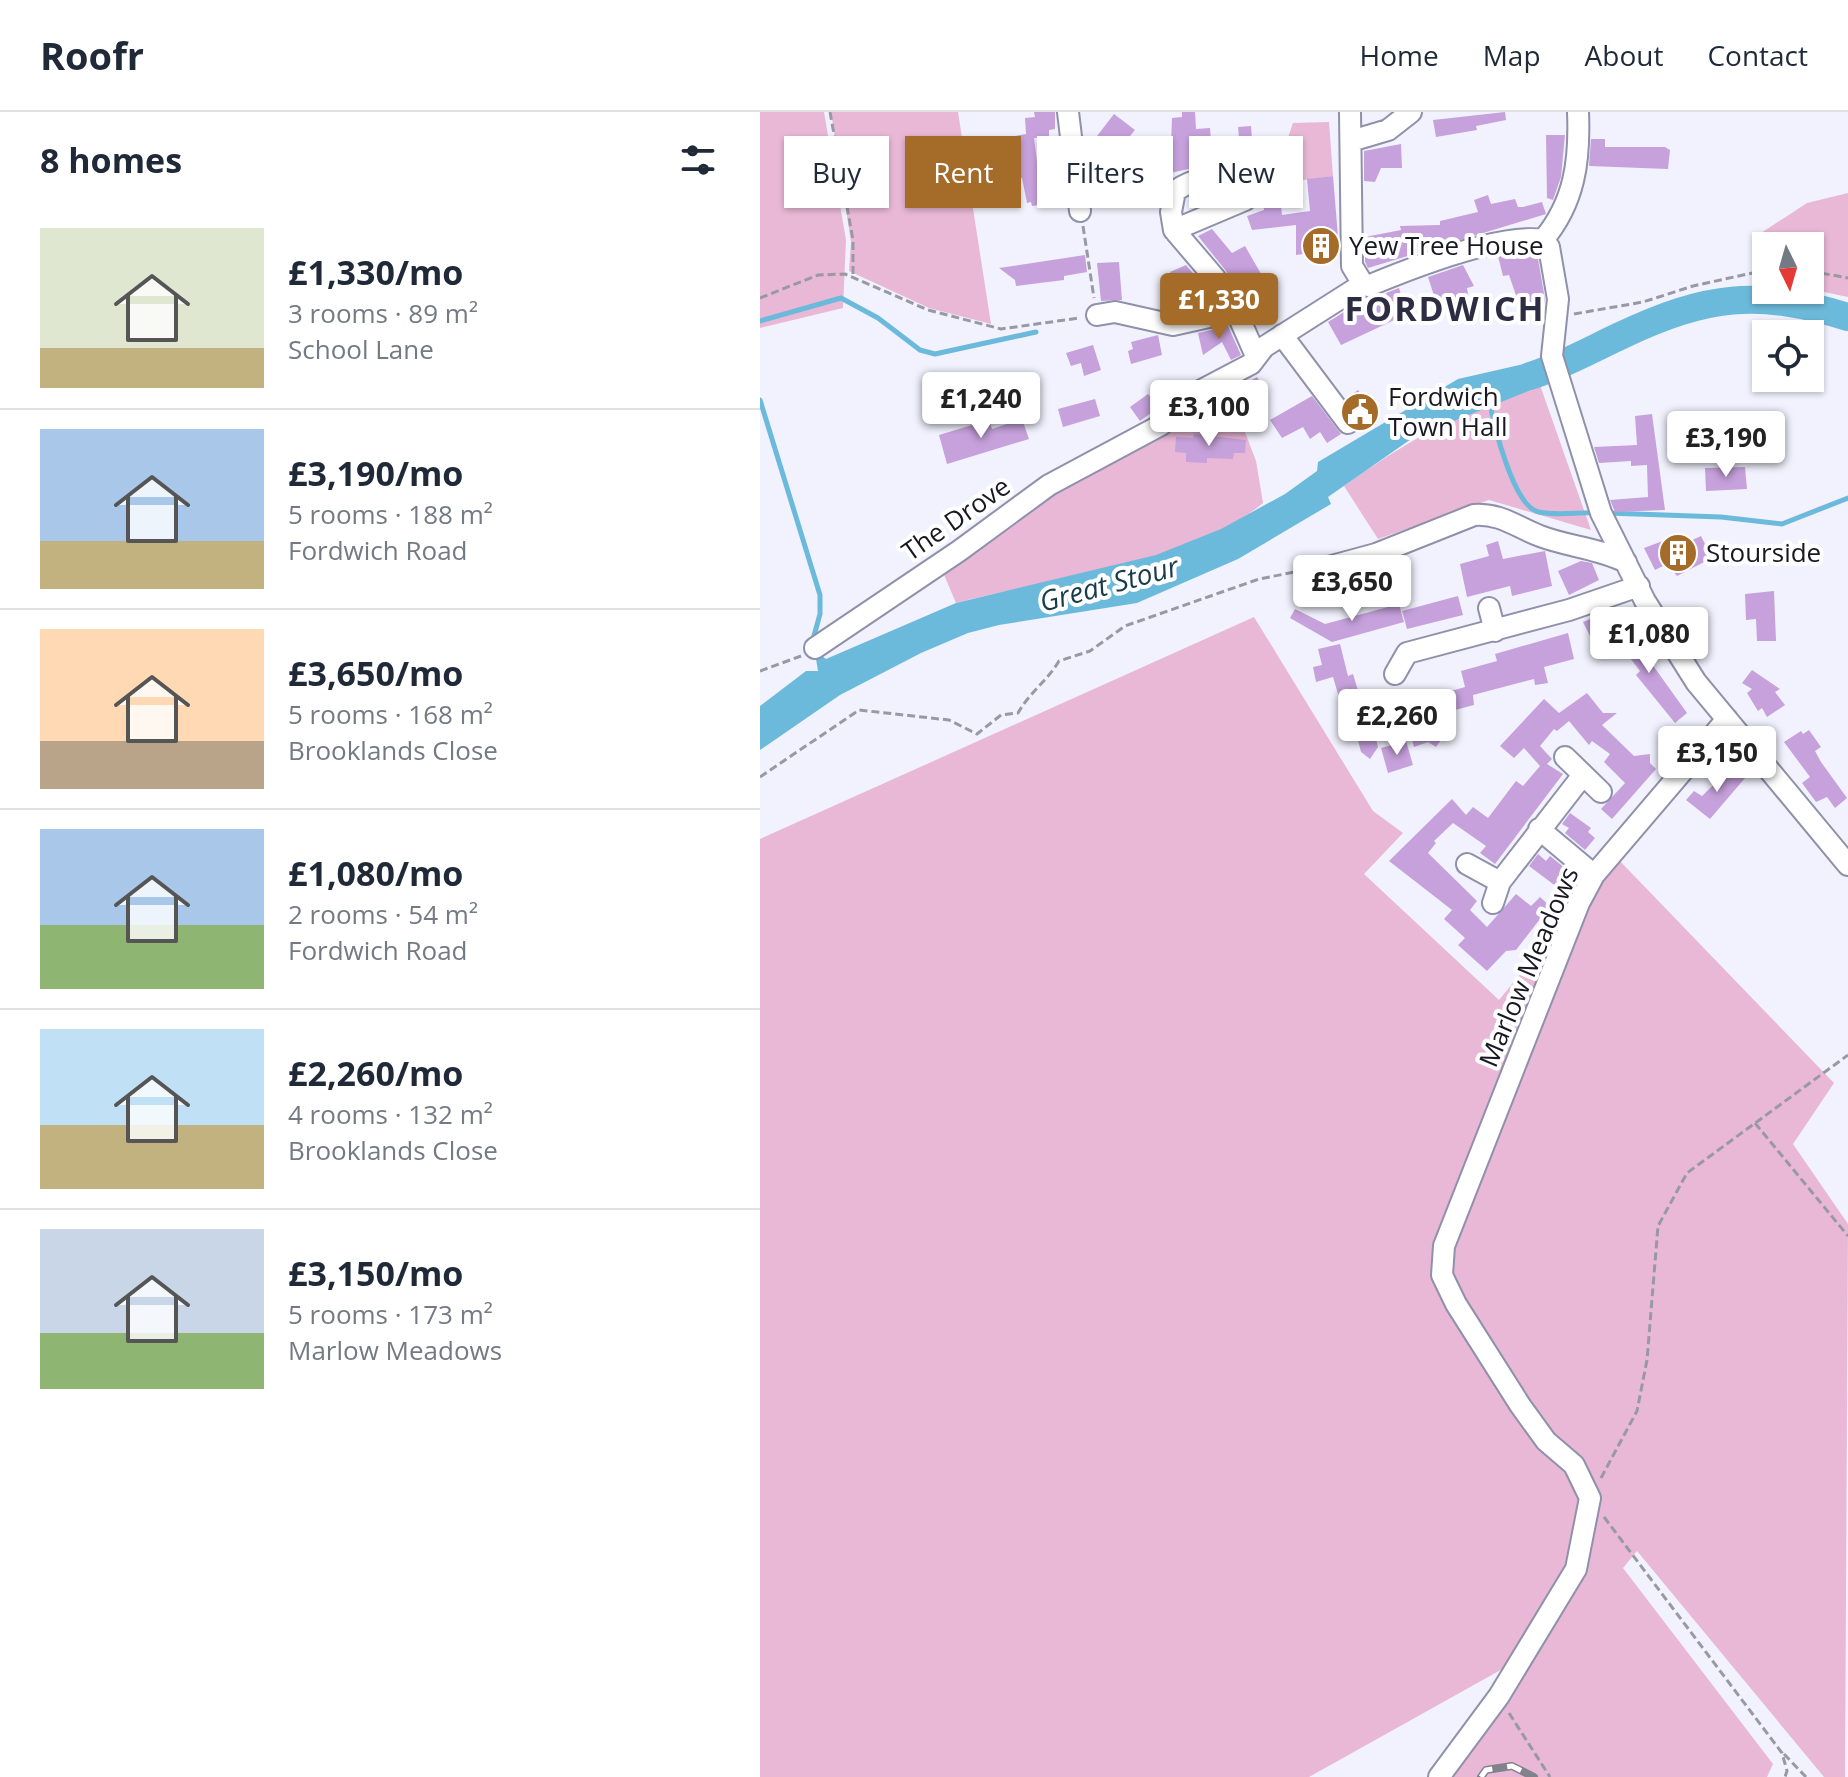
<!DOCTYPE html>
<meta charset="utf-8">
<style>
body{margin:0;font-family:"Open Sans",sans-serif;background:#f2f2f3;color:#1f2937;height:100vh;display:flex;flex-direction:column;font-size:30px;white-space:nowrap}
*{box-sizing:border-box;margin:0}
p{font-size:26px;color:#747a83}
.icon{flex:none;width:44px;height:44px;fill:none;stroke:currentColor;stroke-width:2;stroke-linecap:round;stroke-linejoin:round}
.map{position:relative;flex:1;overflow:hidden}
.panel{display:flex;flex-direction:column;background:#fff;width:760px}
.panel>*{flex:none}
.guide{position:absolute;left:24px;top:24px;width:760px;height:72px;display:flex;gap:16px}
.needle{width:52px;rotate:175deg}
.tools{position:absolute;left:992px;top:120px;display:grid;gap:16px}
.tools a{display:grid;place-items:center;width:72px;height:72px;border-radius:0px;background:#fff;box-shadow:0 2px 6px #0004;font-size:40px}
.price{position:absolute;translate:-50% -68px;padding:0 18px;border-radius:8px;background:#fff;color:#222;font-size:26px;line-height:52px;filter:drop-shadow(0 2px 4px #0008)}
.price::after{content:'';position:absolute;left:50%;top:48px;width:24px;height:18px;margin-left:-12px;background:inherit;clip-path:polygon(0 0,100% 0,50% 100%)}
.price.active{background:#a46b29;color:#fff}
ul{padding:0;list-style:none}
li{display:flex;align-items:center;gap:24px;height:200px;padding:0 40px}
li+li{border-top:2px solid #e0e1e3}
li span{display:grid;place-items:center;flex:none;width:224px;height:160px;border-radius:0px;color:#555}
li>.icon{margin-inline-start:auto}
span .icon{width:96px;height:96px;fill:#fffc;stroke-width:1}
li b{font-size:34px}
h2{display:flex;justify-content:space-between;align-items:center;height:96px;padding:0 40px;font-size:34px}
.tag{padding:0 28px;border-radius:0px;background:#fff;box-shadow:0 2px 6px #0004;font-size:28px;line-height:72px}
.tag.active{background:#a46b29;color:#fff}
header{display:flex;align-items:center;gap:48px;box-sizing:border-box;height:112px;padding:0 40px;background:#fff;border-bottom:2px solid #e0e1e3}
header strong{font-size:38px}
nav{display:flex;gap:44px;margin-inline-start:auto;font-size:28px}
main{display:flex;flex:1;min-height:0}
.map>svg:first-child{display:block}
.green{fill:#e9b8d6}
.water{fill:#6cbadb}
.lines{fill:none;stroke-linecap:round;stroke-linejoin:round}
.stream{stroke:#6cbadb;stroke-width:5}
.river{stroke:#6cbadb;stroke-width:28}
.building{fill:#c6a1dc}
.minor-casing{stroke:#8f90aa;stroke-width:24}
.path{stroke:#9899a3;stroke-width:3;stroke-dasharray:8 4;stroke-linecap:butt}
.minor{stroke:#fff;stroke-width:20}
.rail-casing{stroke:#81828c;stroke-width:8}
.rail{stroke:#fff;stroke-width:5;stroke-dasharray:15;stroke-linecap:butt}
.labels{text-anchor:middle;stroke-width:8;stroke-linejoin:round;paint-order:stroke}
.poi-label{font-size:26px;fill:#181822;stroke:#fff;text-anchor:start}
.street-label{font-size:26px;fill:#181822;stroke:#fff}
.water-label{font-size:28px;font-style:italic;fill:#193c4b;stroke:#fff}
.district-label{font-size:34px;font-weight:bold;letter-spacing:2px;fill:#2d2c42;stroke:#fff}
</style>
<header>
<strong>Roofr</strong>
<nav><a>Home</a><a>Map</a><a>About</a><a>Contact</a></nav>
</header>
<main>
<section class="panel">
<h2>8 homes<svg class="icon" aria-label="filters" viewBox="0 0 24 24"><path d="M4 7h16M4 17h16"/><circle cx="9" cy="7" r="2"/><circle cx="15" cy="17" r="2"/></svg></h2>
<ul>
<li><span style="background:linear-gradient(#dfe7d0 75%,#c2b280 0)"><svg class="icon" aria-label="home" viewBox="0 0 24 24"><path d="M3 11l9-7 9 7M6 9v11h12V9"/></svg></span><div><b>£1,330/mo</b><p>3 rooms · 89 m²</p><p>School Lane</p></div></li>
<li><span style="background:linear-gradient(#a9c7e8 70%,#c2b280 0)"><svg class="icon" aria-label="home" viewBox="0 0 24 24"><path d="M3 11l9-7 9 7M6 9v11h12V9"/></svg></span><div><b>£3,190/mo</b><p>5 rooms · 188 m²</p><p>Fordwich Road</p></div></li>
<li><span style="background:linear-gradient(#ffd9b3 70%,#b9a48a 0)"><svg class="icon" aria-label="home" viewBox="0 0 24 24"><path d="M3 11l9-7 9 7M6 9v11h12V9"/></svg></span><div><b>£3,650/mo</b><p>5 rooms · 168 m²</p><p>Brooklands Close</p></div></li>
<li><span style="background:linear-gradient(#a9c7e8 60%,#8fb573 0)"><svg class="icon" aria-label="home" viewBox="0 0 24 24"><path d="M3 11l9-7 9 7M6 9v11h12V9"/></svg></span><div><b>£1,080/mo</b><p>2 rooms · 54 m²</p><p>Fordwich Road</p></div></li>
<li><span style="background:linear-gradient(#bfe0f5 60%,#c2b280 0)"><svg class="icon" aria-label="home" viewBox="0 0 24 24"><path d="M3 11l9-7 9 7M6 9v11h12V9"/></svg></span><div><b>£2,260/mo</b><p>4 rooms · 132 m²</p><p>Brooklands Close</p></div></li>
<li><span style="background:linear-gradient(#c9d6e8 65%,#8fb573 0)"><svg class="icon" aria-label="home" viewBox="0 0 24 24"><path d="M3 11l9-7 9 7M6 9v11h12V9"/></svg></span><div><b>£3,150/mo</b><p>5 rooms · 173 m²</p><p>Marlow Meadows</p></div></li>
</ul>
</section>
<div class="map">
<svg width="1088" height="1665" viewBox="0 0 1088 1665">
<rect width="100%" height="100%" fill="#f1f2fd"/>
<!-- green -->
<path class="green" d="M0 0H64L86 128 83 196 0 216Z
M71 0H198L231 212 169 196 89 159 91 130Z
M569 10 573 64 536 69 526 31 533 11Z
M1088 81V185L1050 177V134H1006V163L1001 121 1047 91Z
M467 273 496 349 503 391C431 452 287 466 196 491L182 458 437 286Z
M780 273 831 418 729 388 618 427 584 374C644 331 709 294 780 273Z
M494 505 613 699 643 721 604 762 739 888 856 745 1074 971 1033 1032 1088 1112 1085 1665H1064L877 1439 863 1456 1013 1652 1007 1665H689L746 1555 549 1665H0V727Z"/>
<!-- water -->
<path class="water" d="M781 248 791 250V270L654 325 568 385 571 392 478 447 377 491 239 513 208 521 161 541 80 583 0 638V594L46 559H58L56 547 62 544 66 547 196 491 396 443 461 417 525 382 557 359 558 350 698 267Z"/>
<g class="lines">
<!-- stream -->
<path class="stream" d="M0 209 81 186 118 206 160 238 175 242 276 220
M729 286C733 310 753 395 779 400 796 404 819 400 837 401
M0 288 60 483V502L52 531
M847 401 961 405 1022 412 1088 386"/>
<!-- river -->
<path class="river" d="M770 264C802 254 830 238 860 224 947 183 996 177 1088 205"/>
</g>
<!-- building -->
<path class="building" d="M274 0H295V17L289 18V25L274 26 277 50 285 49 297 90 272 94 271 90 267 91 262 66 241 68 238 42 257 40 255 24 266 22 265 6 275 5Z
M422 0H435L436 17 450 16 451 28 479 26 478 15 491 14 492 27 509 26 516 56 534 54 535 65 518 68 522 103 550 99 547 67 573 64 579 137 536 143V113L492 118 487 104 504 98 498 49 457 51 410 61 412 6 422 5Z
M745 0 746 8 716 14 717 18 676 25 673 8Z
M354 2 375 18 357 40 337 24Z
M786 23H805L801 65 793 88 787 86Z
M831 27H845V35H905L910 38 908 57 829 54Z
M641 32 642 56H621L615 70 604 69V39Z
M728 83 731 92 755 87 758 95H763L782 90 786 102 608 156 605 150V125L641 118 640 114 680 113V109L718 100 714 88Z
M452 117 472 141 485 134 508 174 503 177 510 188 492 203 466 159 438 124Z
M765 140 777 141 785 187 784 192 761 198 749 163 743 164 738 144Z
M325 143 327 160 304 164V168L256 174 255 168 239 156Z
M359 150 362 188 341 189 337 151Z
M426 153 448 179 438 182 441 188 429 192 410 160Z
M703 153 714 174 707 176 709 188 678 196 668 165Z
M639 176 647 202 581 233 568 210 597 192 601 200 628 187 626 181Z
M468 214 481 243 471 248 462 230 443 243 438 221Z
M398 223 402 243 371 252 368 239 373 237 371 230Z
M333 233 341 258 324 264 321 251 311 254 306 241Z
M497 265 503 276 491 283 495 290 479 298 471 280Z
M598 278 613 298 609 302 611 305 601 311 586 287Z
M388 282 394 289 400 285 405 291 380 309 370 295Z
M552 284 581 322 567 331 560 320 550 327 543 315 522 326 510 308Z
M335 287 340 304 303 315 298 297Z
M892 302 905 398 855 400 850 388 888 385 887 353 871 354V349L839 351 834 335 877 333 875 304Z
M262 307 269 327 187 352 179 323 229 308 232 317Z
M434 322 486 328 485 341H474L473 347 447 346V351L426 350V341L415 340 416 325 433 326Z
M985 355 987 377 946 379 945 356Z
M919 423 928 430 941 424 952 446 917 464 907 452 895 458 884 436Z
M738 429 743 447 785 439 792 474 752 484 750 474 707 485 700 452 729 444 726 433Z
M821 449 832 451 839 468 809 483 798 459Z
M1014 479 1016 529H997L996 507 986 508 985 482Z
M698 484 703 503 647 517 642 499Z
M639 492 644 510 572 530 530 506 535 497 565 512Z
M845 501 851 514 830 524 823 510Z
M856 513 863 523 859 528 869 520 927 601 915 611 876 563 880 559 857 529 854 532 845 522Z
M808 521 814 547 784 555 788 571 775 573 774 567 713 583 714 593 680 602 685 622 676 635 668 630 654 635 647 610 679 600 674 584 705 575 701 559 737 549 735 542Z
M580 532 588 564 593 562 603 595 608 594 618 635 610 647 601 640 588 590 581 592 573 565 556 570 553 555 562 553 558 537Z
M992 558 1020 577 1015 580 1025 593 1007 605 1002 596 998 599 987 581 992 577 982 571Z
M827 581 843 601H857L842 613 874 644 890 642V651L896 657 852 707 841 697 865 671 844 650 850 642 832 629 829 633 809 609 797 619 794 617 780 634 792 647 787 652 803 662 735 752 720 741 726 734 693 711 674 729 676 731 668 741 717 789 710 798 727 815 756 782 771 794 780 785 790 794 756 838 746 839 727 859 698 833 705 826 684 807 692 798 629 749 692 687 706 703 713 695 728 706 756 669 763 674 780 654 764 636 754 646 740 634 784 587 799 601Z
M1049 618 1061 635 1055 639 1061 650 1087 686 1075 696 1067 685 1056 690 1042 671 1050 665 1024 630 1041 619 1043 622Z
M646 629 653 653 628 661 621 636Z
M972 655 985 666 950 707 926 688 934 679 942 684Z
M810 701 831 716 828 720 835 726 825 738 805 721 809 716 802 712Z
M778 742 786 749 790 744 810 760 797 775 769 754Z"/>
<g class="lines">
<!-- minor casing -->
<g class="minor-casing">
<path id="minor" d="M308 0 320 99
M590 0 592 154 603 172
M591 29 628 18 651 0
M414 118 485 88 489 78 484 66C466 58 432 67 415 79L411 100 414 118 455 166 476 199 496 244
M783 128 789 135 798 187 792 244 841 401 885 489 936 570 1088 753
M783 128C815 90 820 48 818 0
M337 203 355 200 413 213 476 199
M522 223 588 311
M557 458 616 442 714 403C741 401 756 415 780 424 809 435 838 436 866 450
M729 496 735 519
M55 536 199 439 289 373 401 313 434 282 491 252 504 235 603 172 608 174C649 157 740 121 783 128
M635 562 647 541 809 498 879 474
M805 645 841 680
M779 717 834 763
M707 752 740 770
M733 791 740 770 823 663
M679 1665 739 1584 816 1457 830 1386 814 1353 786 1329 760 1293 696 1192 682 1163 684 1134 819 791 834 763 967 607"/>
</g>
<!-- path -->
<path class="path" d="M70 0 93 128V162
M323 114 334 186
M1050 159 1088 166
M0 186 58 163 85 162 168 198 241 217 319 206
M814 202 883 190 933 174 1006 158
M0 559 41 544
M0 665 99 598 189 608 217 622 241 603 258 601C270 580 287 569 299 549L330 539 365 514 499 467 540 459
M995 1011 1088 1124
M841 1366 877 1299 887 1248 898 1114 927 1061 1088 943
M844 1405 1022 1641 1027 1659 1025 1665
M749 1601 790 1665
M1024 1642 1046 1665"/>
<!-- minor -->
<use href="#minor" class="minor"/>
<!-- rail casing -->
<g class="rail-casing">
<path id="rail" d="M721 1665 726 1658 752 1654 774 1665"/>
</g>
<!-- rail -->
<use href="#rail" class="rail"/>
</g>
<!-- icons -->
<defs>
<g id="building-disc" transform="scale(2)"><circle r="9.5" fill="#a46b29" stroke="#fff"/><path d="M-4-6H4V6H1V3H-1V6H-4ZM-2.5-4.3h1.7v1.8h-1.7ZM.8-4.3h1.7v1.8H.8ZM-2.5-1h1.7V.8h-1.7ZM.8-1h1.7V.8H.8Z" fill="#fff"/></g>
<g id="civic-disc" transform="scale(2)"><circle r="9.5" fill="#a46b29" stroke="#fff"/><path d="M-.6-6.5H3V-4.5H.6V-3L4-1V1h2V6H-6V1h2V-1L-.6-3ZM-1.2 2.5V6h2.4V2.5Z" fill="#fff"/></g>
</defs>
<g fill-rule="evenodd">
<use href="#building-disc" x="561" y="134"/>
<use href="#civic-disc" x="600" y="300"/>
<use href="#building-disc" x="918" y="441"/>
</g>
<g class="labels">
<!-- poi labels -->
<g class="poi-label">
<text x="589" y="143">Yew Tree House</text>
<text x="628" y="294">Fordwich<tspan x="628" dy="30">Town Hall</tspan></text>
<text x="946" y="450">Stourside</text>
</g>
<!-- street labels -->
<g class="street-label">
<text transform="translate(196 407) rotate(-35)" y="9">The Drove</text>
<text transform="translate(769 855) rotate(-67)" y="9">Marlow Meadows</text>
</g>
<!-- water labels -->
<g class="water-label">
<text transform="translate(349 472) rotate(-15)" y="10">Great Stour</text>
</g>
<!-- district labels -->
<g class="district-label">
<text x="685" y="209">FORDWICH</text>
</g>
</g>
</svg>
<div class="tools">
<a><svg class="needle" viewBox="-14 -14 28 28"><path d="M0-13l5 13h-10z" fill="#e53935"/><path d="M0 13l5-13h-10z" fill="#747a83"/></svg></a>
<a><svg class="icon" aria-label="locate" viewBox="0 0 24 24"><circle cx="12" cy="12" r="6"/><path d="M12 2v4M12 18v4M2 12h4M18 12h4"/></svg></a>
</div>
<b class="price active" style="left:459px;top:229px">£1,330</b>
<b class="price" style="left:221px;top:328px">£1,240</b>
<b class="price" style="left:449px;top:336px">£3,100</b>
<b class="price" style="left:966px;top:367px">£3,190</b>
<b class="price" style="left:592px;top:511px">£3,650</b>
<b class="price" style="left:889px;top:563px">£1,080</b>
<b class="price" style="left:637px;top:645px">£2,260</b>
<b class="price" style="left:957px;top:682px">£3,150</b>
<div class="guide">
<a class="tag">Buy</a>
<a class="tag active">Rent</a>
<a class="tag">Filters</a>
<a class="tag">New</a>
</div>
</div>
</main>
